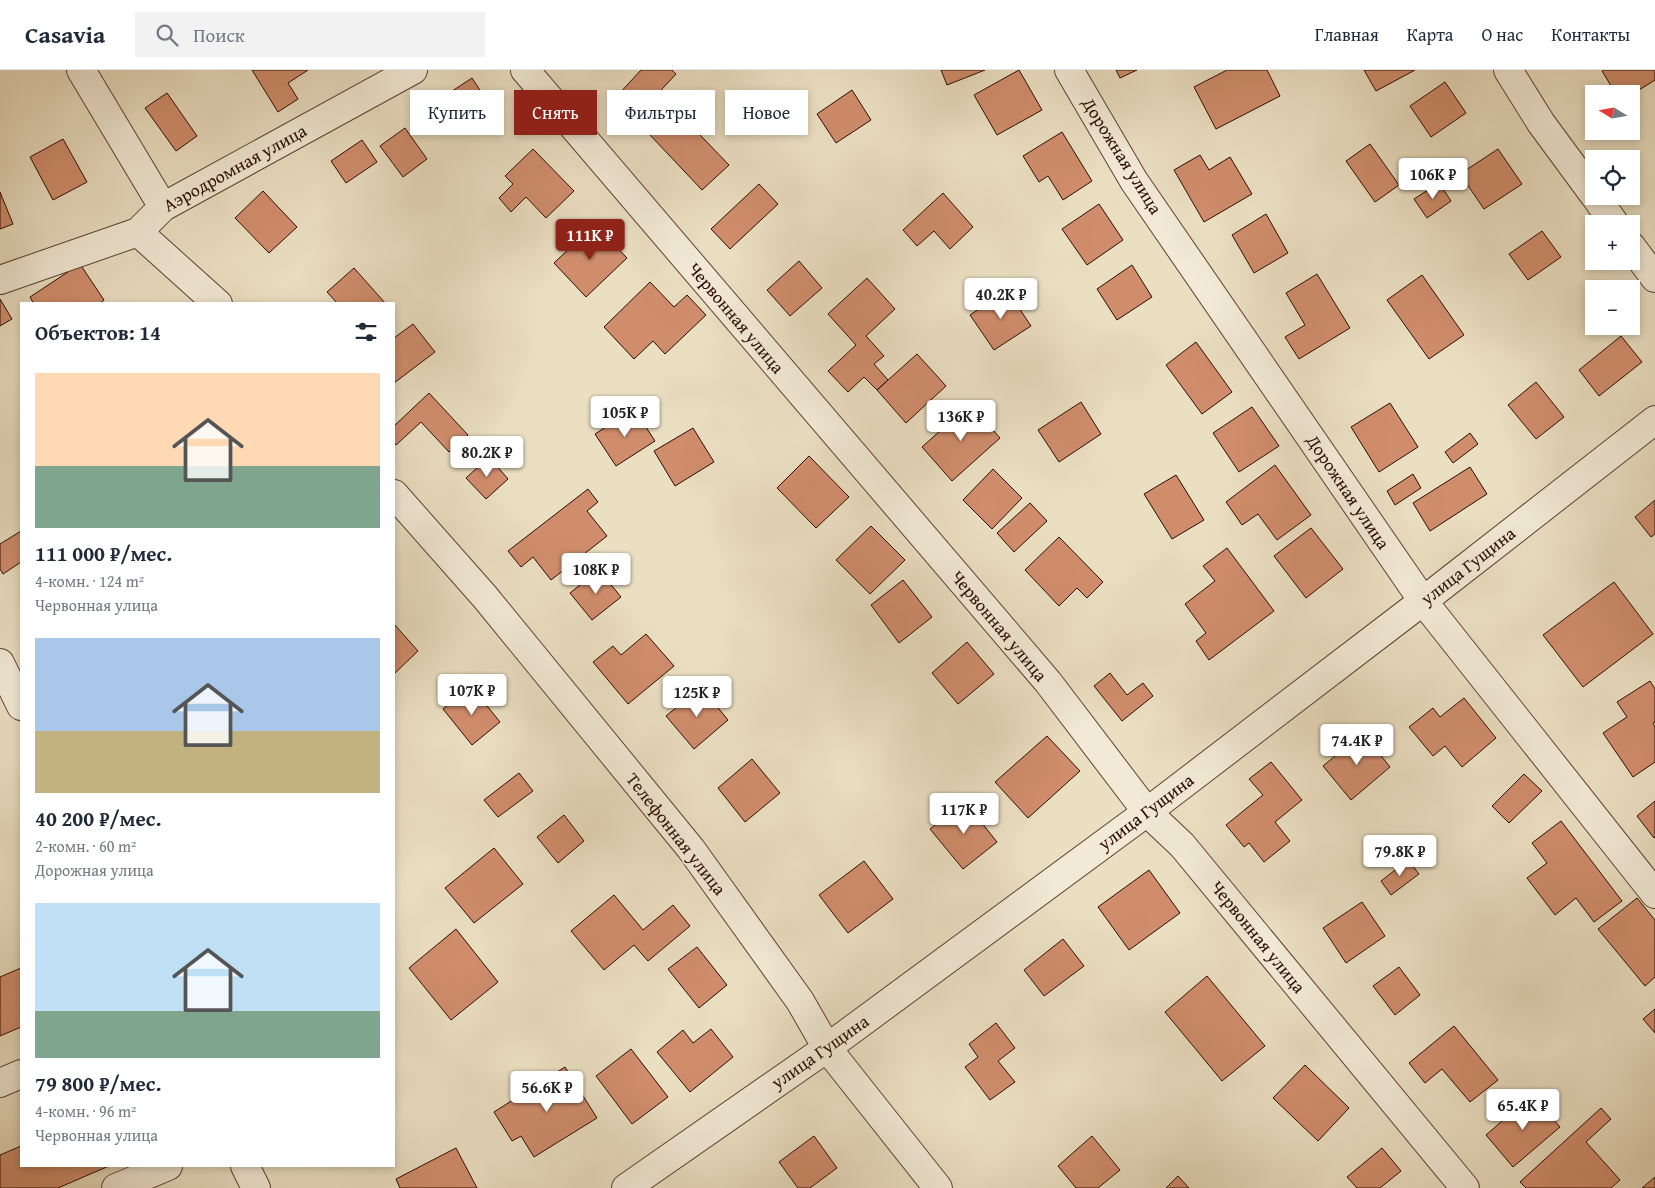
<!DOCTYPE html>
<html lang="ru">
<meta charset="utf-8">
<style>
body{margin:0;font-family:"Gentium Book Plus",serif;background:#f2f2f3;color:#1f2937;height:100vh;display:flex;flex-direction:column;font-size:19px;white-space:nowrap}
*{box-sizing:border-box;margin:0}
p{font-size:16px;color:#747a83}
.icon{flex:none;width:28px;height:28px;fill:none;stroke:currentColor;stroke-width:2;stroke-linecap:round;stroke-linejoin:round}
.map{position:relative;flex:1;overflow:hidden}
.details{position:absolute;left:20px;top:232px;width:375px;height:865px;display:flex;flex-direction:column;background:#fff;border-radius:0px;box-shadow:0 2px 8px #0003}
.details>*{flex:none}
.hud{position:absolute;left:410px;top:20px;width:475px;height:45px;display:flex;gap:10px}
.needle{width:32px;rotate:281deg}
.buttons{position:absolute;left:1585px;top:15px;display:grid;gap:10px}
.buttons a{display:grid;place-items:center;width:55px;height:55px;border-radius:0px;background:#fff;box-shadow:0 2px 8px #0003;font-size:25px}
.price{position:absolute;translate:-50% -42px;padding:0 11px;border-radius:5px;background:#fff;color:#222;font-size:16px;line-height:32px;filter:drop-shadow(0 1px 2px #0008)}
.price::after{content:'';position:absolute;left:50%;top:30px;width:15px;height:11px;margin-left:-8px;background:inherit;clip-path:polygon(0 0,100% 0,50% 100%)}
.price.active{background:#8f2418;color:#fff}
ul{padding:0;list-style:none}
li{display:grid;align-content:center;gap:10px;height:265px;padding:0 15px}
li span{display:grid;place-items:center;height:155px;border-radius:0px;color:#555}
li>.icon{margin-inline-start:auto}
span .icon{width:90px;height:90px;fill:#fffc;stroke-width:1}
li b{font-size:21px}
h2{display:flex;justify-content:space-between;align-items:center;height:60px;padding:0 15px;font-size:21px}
.pill{padding:0 18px;border-radius:0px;background:#fff;box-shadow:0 2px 8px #0003;font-size:18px;line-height:45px}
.pill.active{background:#8f2418;color:#fff}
header{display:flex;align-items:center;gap:30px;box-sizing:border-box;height:70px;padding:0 25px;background:#fff;border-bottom:1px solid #e0e1e3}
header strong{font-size:24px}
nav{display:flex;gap:28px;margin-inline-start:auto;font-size:18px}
.search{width:350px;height:45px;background:#f2f2f3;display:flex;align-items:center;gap:12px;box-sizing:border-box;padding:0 18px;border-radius:0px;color:#747a83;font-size:19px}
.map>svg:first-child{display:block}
.building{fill:#d08d6c;stroke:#2c0c01}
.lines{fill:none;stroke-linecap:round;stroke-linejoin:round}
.minor-casing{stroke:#5c4131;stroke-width:30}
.minor{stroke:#f2ead7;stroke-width:28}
.labels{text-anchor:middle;stroke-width:4;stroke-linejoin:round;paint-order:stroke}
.street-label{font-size:18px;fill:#2c0c01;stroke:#f2ead7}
</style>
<header>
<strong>Casavia</strong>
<div class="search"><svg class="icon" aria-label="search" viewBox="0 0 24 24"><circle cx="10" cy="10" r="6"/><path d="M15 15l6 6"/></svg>Поиск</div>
<nav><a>Главная</a><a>Карта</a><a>О нас</a><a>Контакты</a></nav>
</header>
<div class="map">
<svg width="1655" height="1118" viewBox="0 0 1655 1118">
<rect width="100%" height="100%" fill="#ebdfc2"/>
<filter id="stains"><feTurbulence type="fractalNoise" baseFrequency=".004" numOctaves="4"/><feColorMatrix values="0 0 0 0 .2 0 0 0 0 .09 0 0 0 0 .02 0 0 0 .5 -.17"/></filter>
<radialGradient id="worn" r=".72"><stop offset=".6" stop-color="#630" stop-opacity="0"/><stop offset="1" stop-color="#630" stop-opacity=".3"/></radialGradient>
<!-- building -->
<path class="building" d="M252 0H308L288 13 298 29 278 42Z
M641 0H672L676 4 638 45 617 26Z
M941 0H985L947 15Z
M1019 0 1042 40 997 65 974 25Z
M1116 0H1137L1120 8Z
M1227 0H1267L1280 26 1216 59 1194 17Z
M1364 0H1415L1376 21Z
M1604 0H1655V10L1631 25 1616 24 1602 1Z
M472 8 490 36 452 61 434 33Z
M1445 12 1466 43 1431 67 1410 36Z
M852 20 871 50 836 73 817 44Z
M167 23 197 66 176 81 145 38Z
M676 40 729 95 702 120 650 65Z
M405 58 427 89 403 107 380 76Z
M1062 62 1092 111 1063 130 1048 106 1039 112 1023 86Z
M63 69 87 112 53 130 30 87Z
M362 70 377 92 346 113 331 91Z
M1370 74 1399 115 1375 132 1346 91Z
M533 79 574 121 546 148 526 127 511 142 499 128 513 114 505 106Z
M1498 79 1522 114 1484 139 1460 104Z
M1200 85 1209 100 1230 87 1252 124 1204 152 1174 100Z
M1439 113 1451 131 1427 148 1414 129Z
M759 114 778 134 730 179 711 159Z
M263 121 297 157 269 183 235 148Z
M0 122 13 154 0 159Z
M943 123 973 157 950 179 934 161 917 176 903 160Z
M1099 134 1123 170 1087 195 1062 159Z
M1266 144 1288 183 1254 203 1232 165Z
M595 154 627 188 586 227 554 193Z
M1542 161 1561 187 1528 210 1509 184Z
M799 191 822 218 790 246 767 220Z
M80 194 104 230 99 234H34L30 227Z
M1132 195 1152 227 1117 250 1097 219Z
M354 198 386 234H338L327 222Z
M1317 204 1350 258 1299 289 1285 267 1305 255 1286 223Z
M1422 205 1464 265 1429 289 1387 230Z
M867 208 895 239 866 266 884 286 874 294 888 310 877 320 864 307 848 322 828 301 856 275 828 244Z
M650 212 674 237 687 225 706 245 665 284 653 271 634 289 604 257Z
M1007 220 1031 256 994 280 970 245Z
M0 229 12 249 0 256Z
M413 254 435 282 394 313V268Z
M1621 266 1642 292 1599 326 1579 300Z
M1196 272 1232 322 1202 344 1166 295Z
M917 284 946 316 906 353 877 320Z
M1536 312 1564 347 1536 369 1508 335Z
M429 323 468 365 449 382 421 352 396 375 394 372V356Z
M1081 332 1101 364 1059 392 1038 360Z
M1390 333 1418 377 1379 402 1351 357Z
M970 334 1000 368 952 411 922 377Z
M1252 337 1279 376 1239 402 1213 363Z
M634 339 655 371 616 396 595 364Z
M693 358 714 392 675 416 654 381Z
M1470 363 1478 374 1453 393 1445 382Z
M809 386 849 427 816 458 777 418Z
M489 387 508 409 486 429 466 408Z
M1275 395 1311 445 1277 470 1258 444 1242 455 1226 432Z
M1470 397 1487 424 1430 461 1413 433Z
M993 399 1022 428 992 459 963 430Z
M1413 404 1421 418 1395 435 1387 421Z
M1176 405 1204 450 1172 469 1144 424Z
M588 419 598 432 587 441 607 466 551 510 533 487 521 497 508 481Z
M1655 430V464L1651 467 1635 447Z
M1030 433 1047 451 1014 482 997 463Z
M871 456 905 490 870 524 836 490Z
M1311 458 1343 499 1306 528 1274 486Z
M21 461V492L3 504 0 499V474Z
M1059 467 1103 512 1087 528 1077 518 1059 536 1025 500Z
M1227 478 1274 541 1209 590 1196 571 1206 563 1185 534 1215 511 1203 496Z
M599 500 621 527 592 550 570 523Z
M903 510 932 547 899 573 871 535Z
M1614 512 1653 564 1583 617 1543 565Z
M394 554 418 581 394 604Z
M646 564 674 596 628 634 593 592 613 576 621 585Z
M967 572 994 604 958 634 932 603Z
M1110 603 1127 625 1143 613 1153 626 1122 651 1094 616Z
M1650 611 1655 619V652L1653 653 1655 657V692L1633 707 1603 663 1627 647 1617 632Z
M471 616 500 652 472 675 443 639Z
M701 617 728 650 694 679 666 646Z
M1464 628 1496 668 1462 697 1445 676 1433 686 1409 657 1433 638 1440 647Z
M1363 663 1390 697 1351 730 1323 696Z
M1047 666 1080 701 1028 748 995 712Z
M752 689 780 723 745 752 718 718Z
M1271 692 1302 730 1275 752 1290 771 1264 792 1249 773 1244 777 1226 755 1263 725 1249 709Z
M519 703 533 721 498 747 484 730Z
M1524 704 1542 721 1509 753 1492 736Z
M1655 731V767L1654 768 1637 746Z
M965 732 997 772 963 799 930 759Z
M564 745 584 771 558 793 537 767Z
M1561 751 1622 831 1594 852 1576 828 1555 845 1527 808 1547 793 1532 773Z
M494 778 523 814 474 853 445 818Z
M1408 790 1419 804 1391 825 1381 811Z
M864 791 893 829 848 863 819 825Z
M1149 800 1180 843 1129 880 1098 837Z
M614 825 643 860 673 835 690 856 648 891 634 875 604 900 571 861Z
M1637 828 1655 850V907L1645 916 1598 859Z
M1362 832 1385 866 1346 893 1323 858Z
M456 859 498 912 451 950 409 898Z
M1063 869 1084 896 1044 926 1024 900Z
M697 877 727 915 699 938 668 899Z
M1399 897 1420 925 1395 945 1373 916Z
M21 898V957L0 966V907Z
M1207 906 1265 976 1222 1011 1165 942Z
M1655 939V963L1643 949Z
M996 953 1015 978 998 991 1015 1012 990 1030 965 997 978 987 969 974Z
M1454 956 1498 1010 1470 1032 1442 999 1425 1013 1409 993Z
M711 959 733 987 690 1022 657 982 683 960 693 973Z
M631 979 668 1027 632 1054 596 1006Z
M1305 995 1349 1038 1318 1071 1273 1028Z
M565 997 597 1048 534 1087 521 1066 512 1071 494 1042Z
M1532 1025 1560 1057 1513 1097 1486 1065Z
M1601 1038 1611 1049 1586 1072 1620 1110 1611 1118H1526L1520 1112Z
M814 1066 837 1098 810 1118H798L779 1092Z
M1092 1066 1120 1100 1098 1118H1076L1058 1096Z
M21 1076V1096H109L58 1118H0V1085Z
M456 1078 477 1118H400L396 1109Z
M1382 1078 1401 1101 1380 1118H1357L1347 1107Z
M1178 1106 1189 1118H1166Z
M1655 1107V1118H1642Z"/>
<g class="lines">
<!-- minor casing -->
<g class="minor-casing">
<path id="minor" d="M81 0 163 137
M525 0 1048 612 1147 742 1182 775 1465 1118
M1069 0 1134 111 1423 531 1655 824
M1508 0 1541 53 1594 125
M1595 126 1615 154
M138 162 218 234
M1631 176 1655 208
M0 210 138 162 163 137 413 0
M394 424 485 527 691 779 800 931 827 978 938 1118
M0 593 21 636
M0 1013 21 1004
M245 1096 256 1118
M116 1118 168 1096
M626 1118 827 978 1147 742 1423 531 1655 350"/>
</g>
<!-- minor -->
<use href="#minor" class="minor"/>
</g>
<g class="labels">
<!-- street labels -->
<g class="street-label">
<text transform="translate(1122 86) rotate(58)" y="6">Дорожная улица</text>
<text transform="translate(235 98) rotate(-29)" y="6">Аэродромная улица</text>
<text transform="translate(736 248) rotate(50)" y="6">Червонная улица</text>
<text transform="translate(1348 422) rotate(56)" y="6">Дорожная улица</text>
<text transform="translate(1468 496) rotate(-38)" y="6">улица Гущина</text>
<text transform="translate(999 556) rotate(50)" y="6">Червонная улица</text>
<text transform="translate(1146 742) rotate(-37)" y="6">улица Гущина</text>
<text transform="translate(676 764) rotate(52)" y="6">Телефонная улица</text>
<text transform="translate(1258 867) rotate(51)" y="6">Червонная улица</text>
<text transform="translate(820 982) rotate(-35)" y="6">улица Гущина</text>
</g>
</g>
<rect width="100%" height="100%" filter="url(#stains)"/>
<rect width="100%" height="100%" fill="url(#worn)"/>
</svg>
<div class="buttons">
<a><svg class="needle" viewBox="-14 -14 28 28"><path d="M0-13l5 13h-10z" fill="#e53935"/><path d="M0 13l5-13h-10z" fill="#747a83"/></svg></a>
<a><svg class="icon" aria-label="locate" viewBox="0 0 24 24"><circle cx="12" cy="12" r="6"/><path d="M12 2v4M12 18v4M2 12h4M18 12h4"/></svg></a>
<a>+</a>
<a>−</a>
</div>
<b class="price" style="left:1433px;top:130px">106K ₽</b>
<b class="price active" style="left:590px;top:191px">111K ₽</b>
<b class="price" style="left:1001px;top:250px">40.2K ₽</b>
<b class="price" style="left:625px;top:368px">105K ₽</b>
<b class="price" style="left:961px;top:372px">136K ₽</b>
<b class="price" style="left:487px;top:408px">80.2K ₽</b>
<b class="price" style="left:596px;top:525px">108K ₽</b>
<b class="price" style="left:472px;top:646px">107K ₽</b>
<b class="price" style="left:697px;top:648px">125K ₽</b>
<b class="price" style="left:1357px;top:696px">74.4K ₽</b>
<b class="price" style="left:964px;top:765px">117K ₽</b>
<b class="price" style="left:1400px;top:807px">79.8K ₽</b>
<b class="price" style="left:547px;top:1043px">56.6K ₽</b>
<b class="price" style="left:1523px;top:1061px">65.4K ₽</b>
<div class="hud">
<a class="pill">Купить</a>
<a class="pill active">Снять</a>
<a class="pill">Фильтры</a>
<a class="pill">Новое</a>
</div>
<section class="details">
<h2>Объектов: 14<svg class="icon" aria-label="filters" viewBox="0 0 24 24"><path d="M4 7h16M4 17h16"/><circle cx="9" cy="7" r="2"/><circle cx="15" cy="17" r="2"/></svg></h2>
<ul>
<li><span style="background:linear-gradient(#ffd9b3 60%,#7fa58c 0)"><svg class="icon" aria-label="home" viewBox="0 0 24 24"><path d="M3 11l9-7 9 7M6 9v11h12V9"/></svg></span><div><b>111 000 ₽/мес.</b><p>4-комн. · 124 m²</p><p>Червонная улица</p></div></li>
<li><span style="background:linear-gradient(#a9c7e8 60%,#c2b280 0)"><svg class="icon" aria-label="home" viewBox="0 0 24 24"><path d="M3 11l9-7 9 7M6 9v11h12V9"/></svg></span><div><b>40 200 ₽/мес.</b><p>2-комн. · 60 m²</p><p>Дорожная улица</p></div></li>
<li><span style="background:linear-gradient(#bfe0f5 70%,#7fa58c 0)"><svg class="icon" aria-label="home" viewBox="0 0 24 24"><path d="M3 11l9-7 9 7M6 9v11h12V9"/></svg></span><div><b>79 800 ₽/мес.</b><p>4-комн. · 96 m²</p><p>Червонная улица</p></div></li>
</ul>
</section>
</div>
